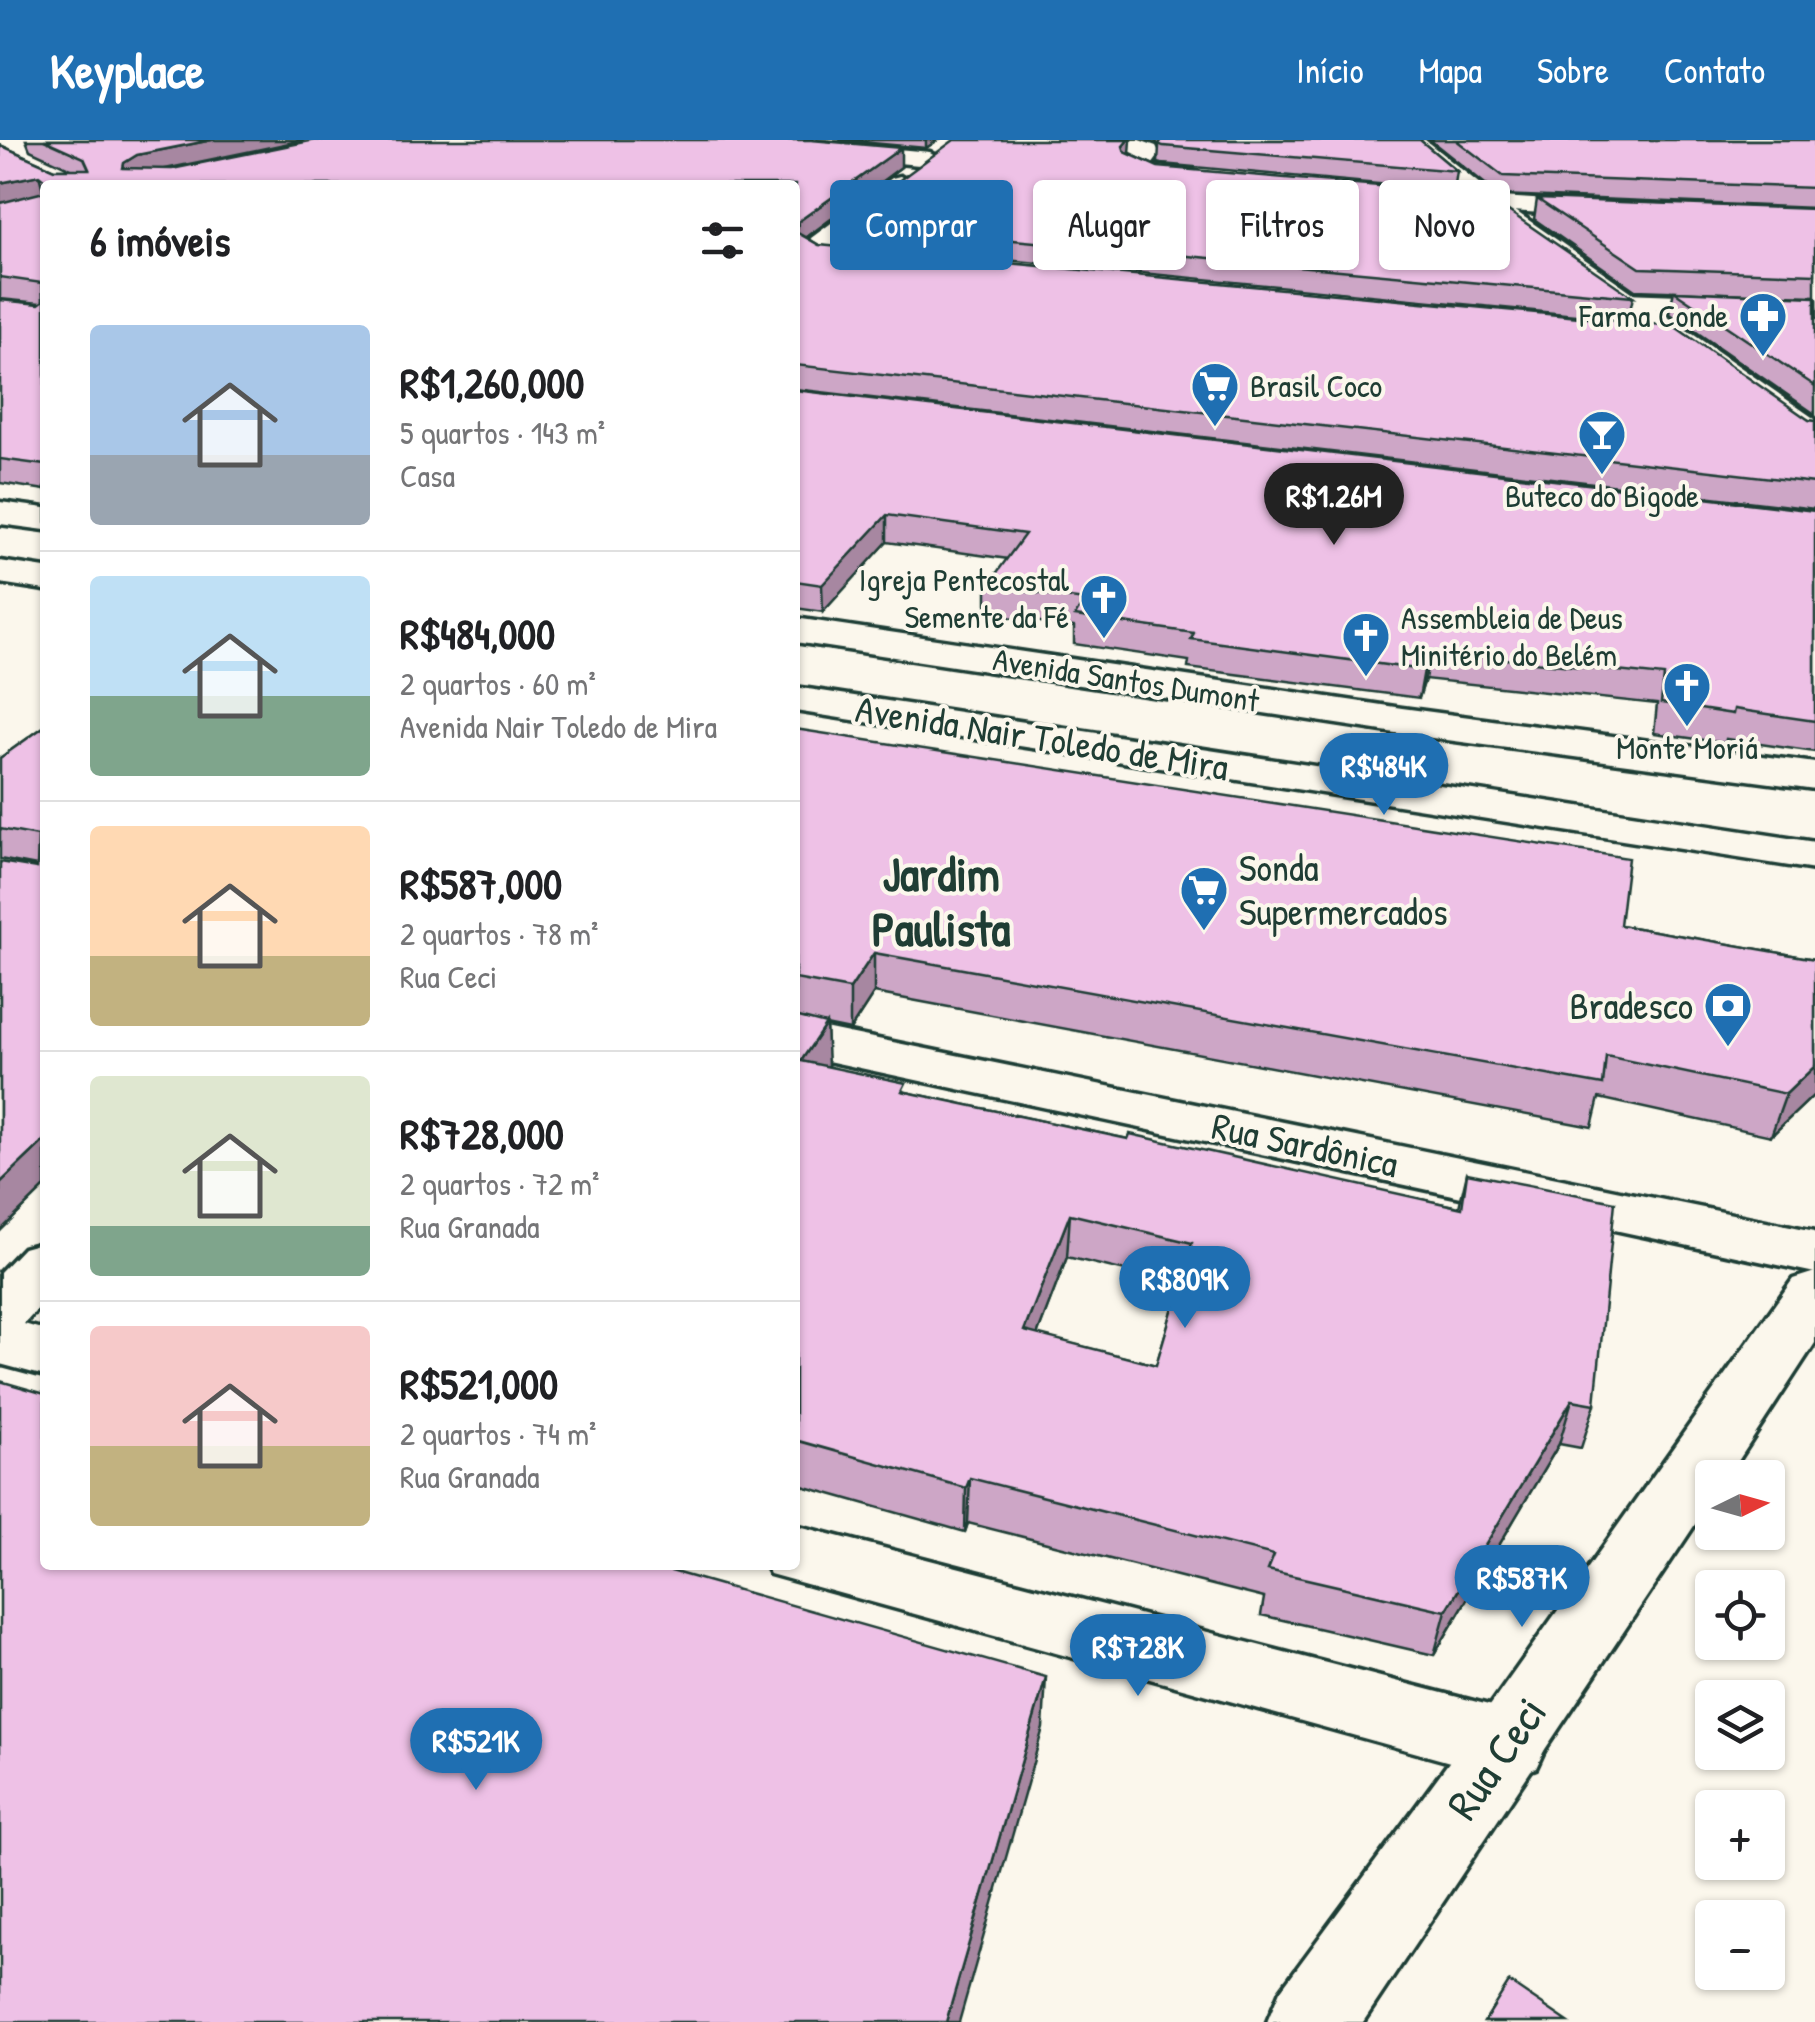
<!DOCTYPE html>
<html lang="pt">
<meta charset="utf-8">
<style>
body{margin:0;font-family:"Patrick Hand",sans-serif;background:#f6f6f6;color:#202124;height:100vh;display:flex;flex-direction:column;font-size:38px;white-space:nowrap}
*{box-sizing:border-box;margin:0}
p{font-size:32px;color:#757577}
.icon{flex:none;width:55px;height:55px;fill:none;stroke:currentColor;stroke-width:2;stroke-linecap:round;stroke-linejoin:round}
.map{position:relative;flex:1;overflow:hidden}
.panel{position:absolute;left:40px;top:40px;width:760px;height:1390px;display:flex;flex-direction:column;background:#fff;border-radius:10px;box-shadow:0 2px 8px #0004}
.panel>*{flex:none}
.hud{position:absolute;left:830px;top:40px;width:835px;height:90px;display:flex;gap:20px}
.needle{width:65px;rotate:85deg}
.buttons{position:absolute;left:1695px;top:1320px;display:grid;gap:20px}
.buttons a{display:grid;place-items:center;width:90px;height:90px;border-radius:10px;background:#fff;box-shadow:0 2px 8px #0004;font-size:50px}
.price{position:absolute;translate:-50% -85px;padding:0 22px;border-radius:35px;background:#1f6fb2;color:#fff;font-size:32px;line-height:65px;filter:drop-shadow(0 2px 5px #0008)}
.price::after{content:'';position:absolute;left:50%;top:60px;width:30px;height:22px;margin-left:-15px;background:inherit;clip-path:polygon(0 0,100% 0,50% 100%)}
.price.current{background:#222;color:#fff}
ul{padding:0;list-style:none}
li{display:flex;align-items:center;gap:30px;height:250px;padding:0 50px}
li+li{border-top:2px solid #e0e0e0}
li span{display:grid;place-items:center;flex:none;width:280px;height:200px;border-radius:10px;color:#555}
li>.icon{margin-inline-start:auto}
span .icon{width:120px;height:120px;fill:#fffc;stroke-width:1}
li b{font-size:42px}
h2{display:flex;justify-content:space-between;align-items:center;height:120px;padding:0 50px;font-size:42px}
.pill{padding:0 35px;border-radius:10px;background:#fff;box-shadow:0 2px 8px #0004;font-size:35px;line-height:90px}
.pill.current{background:#1f6fb2;color:#fff}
header{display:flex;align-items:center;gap:60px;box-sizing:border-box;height:140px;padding:0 50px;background:#1f6fb2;color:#fff}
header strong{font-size:48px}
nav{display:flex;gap:55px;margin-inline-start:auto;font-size:35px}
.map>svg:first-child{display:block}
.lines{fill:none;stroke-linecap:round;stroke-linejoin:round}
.minor-casing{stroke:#1f3d34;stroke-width:7}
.secondary-casing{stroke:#1f3d34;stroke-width:7}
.minor{fill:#fbf7ec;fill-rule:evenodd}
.secondary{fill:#fbf7ec;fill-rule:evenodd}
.wall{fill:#cda6c6;stroke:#1f3d34;stroke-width:2.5;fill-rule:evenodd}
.shaded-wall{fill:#a787a1;stroke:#1f3d34;stroke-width:2.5}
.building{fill:#eec1e6;stroke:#1f3d34;stroke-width:2.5;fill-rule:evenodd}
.labels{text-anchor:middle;stroke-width:8;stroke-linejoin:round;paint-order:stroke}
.far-poi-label{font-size:32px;fill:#1f3d34;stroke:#fbf7ec;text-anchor:end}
.far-street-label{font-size:32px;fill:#1f3d34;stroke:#fbf7ec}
.street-label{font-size:38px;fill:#1f3d34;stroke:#fbf7ec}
.poi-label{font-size:38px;fill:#1f3d34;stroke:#fbf7ec;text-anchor:start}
.near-street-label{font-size:45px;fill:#1f3d34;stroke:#fbf7ec}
.district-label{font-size:48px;font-weight:bold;fill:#1f3d34;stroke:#fbf7ec}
</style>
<header>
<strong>Keyplace</strong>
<nav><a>Início</a><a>Mapa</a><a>Sobre</a><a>Contato</a></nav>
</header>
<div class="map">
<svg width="1815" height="1882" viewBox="0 0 1815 1882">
<rect width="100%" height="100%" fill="#fbf7ec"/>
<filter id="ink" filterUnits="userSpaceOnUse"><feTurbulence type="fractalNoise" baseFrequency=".01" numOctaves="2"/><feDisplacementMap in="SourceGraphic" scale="20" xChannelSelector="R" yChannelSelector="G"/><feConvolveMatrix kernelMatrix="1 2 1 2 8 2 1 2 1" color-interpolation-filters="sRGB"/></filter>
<g filter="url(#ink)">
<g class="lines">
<!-- minor casing -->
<g class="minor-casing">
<path id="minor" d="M717 0H799L930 12 941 19 930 26 728 7Z
M1107 0H1139L1156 6 1160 14 1152 25 1198 32 1210 39 1198 46 1132 35 1125 27 1136 14Z
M900 36 912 43 908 48 821 114H803L799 109 803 104 892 38Z
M1438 53 1611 64 1623 71 1611 78 1429 65 1426 60 1429 55Z
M1624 153 1815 160V176L1614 167 1610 161 1614 155Z
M795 882 1815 1091V1133L795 914Z
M45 1102V1161L24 1184 45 1190V1236L0 1224V1132L23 1108Z
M795 1385 1508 1570 1536 1580 1547 1604 1536 1628 1508 1638 770 1434 765 1425H795Z"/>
</g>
<!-- secondary casing -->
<g class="secondary-casing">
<path id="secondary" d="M1400 0H1425L1501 61 1815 279V304L1804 301 1483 71Z
M0 362 45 368V390L0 384Z
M0 421 45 428V450L0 443Z
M795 478 1402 568 1815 623V649L1402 594 795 502Z
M795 547 1815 702V730L795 571Z
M1815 1132V1203L1727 1338H1712V1359L1363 1882H1267L1280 1851 1480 1580 1793 1139Z"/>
</g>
<!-- minor -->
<use href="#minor" class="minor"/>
<!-- secondary -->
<use href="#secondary" class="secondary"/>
</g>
<!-- wall -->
<path class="wall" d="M26 0H304L165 29 901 27 806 97 819 105 1809 280 1815 281V369L795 249V45H45V350L0 343V160L40 163 0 159V5L54 29H71L30 10Z
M839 0H938L926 8Z
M1155 0H1420L1457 31 1454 51 1162 24 1158 23 1159 6Z
M1430 0H1815V68L1499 55Z
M1130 14 1158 27 1633 157 1628 180 841 104 840 84Z
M1537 59 1815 69V156L1635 150 1534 79Z
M1674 151 1815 157V274L1669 173Z
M795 250 1815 371V612L1726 599 1725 603 1654 593 1657 564 1425 539 1419 558 1188 528 1189 521 1074 504V487L987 474V446L1008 419 887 402 823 472 795 468Z
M45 586V1047L0 1091V722L37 728V726L0 719V618Z
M795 589 1620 785 1815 819V954L1771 996 1599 958 1592 987 874 853 850 890 826 885 827 926 906 952 1128 999 1459 1067 1467 1033 1595 1264 1581 1308 1559 1304 1434 1515 1261 1475 1264 1458 968 1383 965 1392 795 1344ZM1067 1117 1180 1144 1156 1225 1037 1195Z"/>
<!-- shaded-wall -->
<path class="shaded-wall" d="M212 0H304L141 34 123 28 124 23 137 15Z
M926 0H938L926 8Z
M1128 0H1131L1130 14 1122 25 1123 6Z
M901 8V27L800 102 796 92 799 81Z
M39 35 44 54 0 64V43Z
M887 375V402L823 472 822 445Z
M1430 511 1425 539 1419 558 1424 530Z
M874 813V853L850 890V849Z
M826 884 828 925 803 963 801 921Z
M1815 926V954L1771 996 1786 954Z
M45 1000V1047L0 1091V1043Z
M1070 1074 1067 1117 1022 1235 1024 1191Z
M1572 1260 1559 1304 1434 1515 1446 1471Z
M970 1338 968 1383 965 1392 966 1348Z
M1046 1537 1043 1588 959 1882H946Z"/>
<!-- building -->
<path class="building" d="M44 0H212L137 15 124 23 123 28 172 29 315 0H811L901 8 799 81 796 92 819 105 1674 186 1809 280 1815 281V343L795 225V45H45V325L0 319V160L39 164 43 161 42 143 0 137V63L44 52V39L39 35 0 43V5L54 29H89L84 18Z
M954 0H1128L1123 6 1125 12 1158 27 1485 55 1633 157 840 84Z
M1162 0H1420L1457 31 1163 6 1159 4Z
M1456 0H1815V48L1503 36Z
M1537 59 1815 69V134L1640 128Z
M1674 151 1815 157V246Z
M795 250 1815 371V581L1734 569 1733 574 1661 563 1664 536 1430 511 1424 530 1191 499 1194 493 1075 476 1084 460 987 446 1025 394 887 375 822 445 795 441Z
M45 586V1000L0 1043V722L37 728 38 696 0 689V618Z
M795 589 1628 718 1620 785 1815 819V926L1786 954 1606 916 1603 945 874 813 850 849 795 839Z
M795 876 826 884 801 921 906 943 902 951 1128 999 1130 994 1462 1068 1467 1033 1615 1062 1595 1264 1572 1260 1446 1471 1268 1430 1274 1415 970 1338 966 1348 795 1300ZM1070 1074 1192 1103 1156 1225 1024 1191Z
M0 1241 45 1254V1425H650L1046 1537 946 1882H0Z
M1509 1842 1568 1882H1484Z"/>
</g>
<!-- icons -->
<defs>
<g id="pharmacy-pin" transform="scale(2.5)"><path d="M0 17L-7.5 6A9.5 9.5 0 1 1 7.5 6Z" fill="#1f6fb2" stroke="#fbf7ec"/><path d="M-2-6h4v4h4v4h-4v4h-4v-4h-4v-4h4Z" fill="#fff"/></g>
<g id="supermarket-pin" transform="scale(2.5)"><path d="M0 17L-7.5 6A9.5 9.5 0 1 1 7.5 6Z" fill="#1f6fb2" stroke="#fbf7ec"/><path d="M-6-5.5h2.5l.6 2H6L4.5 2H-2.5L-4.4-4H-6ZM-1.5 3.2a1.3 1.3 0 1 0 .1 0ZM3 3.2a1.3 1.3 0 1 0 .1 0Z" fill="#fff"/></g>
<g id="bar-pin" transform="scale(2.5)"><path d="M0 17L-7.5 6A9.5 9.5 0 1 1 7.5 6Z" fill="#1f6fb2" stroke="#fbf7ec"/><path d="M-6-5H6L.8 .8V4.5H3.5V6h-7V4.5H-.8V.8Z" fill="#fff"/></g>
<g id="church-pin" transform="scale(2.5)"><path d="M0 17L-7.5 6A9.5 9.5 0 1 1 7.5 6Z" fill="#1f6fb2" stroke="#fbf7ec"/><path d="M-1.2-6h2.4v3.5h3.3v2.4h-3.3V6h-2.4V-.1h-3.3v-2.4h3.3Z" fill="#fff"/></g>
<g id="bank-pin" transform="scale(2.5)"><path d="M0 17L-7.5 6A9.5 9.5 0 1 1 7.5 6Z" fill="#1f6fb2" stroke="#fbf7ec"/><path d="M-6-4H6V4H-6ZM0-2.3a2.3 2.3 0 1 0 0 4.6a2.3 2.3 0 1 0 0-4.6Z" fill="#fff"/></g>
</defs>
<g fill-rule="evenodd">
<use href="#pharmacy-pin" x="1763" y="176"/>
<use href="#supermarket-pin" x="1215" y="246"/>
<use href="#bar-pin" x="1602" y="294"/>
<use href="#church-pin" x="1104" y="458"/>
<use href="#church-pin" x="1366" y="496"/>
<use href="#church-pin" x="1687" y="546"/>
<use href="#supermarket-pin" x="1204" y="750"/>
<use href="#bank-pin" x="1728" y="866"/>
</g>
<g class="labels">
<!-- far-poi labels -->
<g class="far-poi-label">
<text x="1728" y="187">Farma Conde</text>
<text x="1250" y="257" text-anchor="start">Brasil Coco</text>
<text x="1602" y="367" text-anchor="middle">Buteco do Bigode</text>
<text x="1069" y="451">Igreja Pentecostal<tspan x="1069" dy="37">Semente da Fé</tspan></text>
<text x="1401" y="489" text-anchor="start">Assembleia de Deus<tspan x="1401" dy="37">Minitério do Belém</tspan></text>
<text x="1687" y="619" text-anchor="middle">Monte Moriá</text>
</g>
<!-- far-street labels -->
<g class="far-street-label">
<text transform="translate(1126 540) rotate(9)" y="11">Avenida Santos Dumont</text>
</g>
<!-- street labels -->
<g class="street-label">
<text transform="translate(1042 598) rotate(9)" y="13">Avenida Nair Toledo de Mira</text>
<text transform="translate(1305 1005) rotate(12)" y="13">Rua Sardônica</text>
</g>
<!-- poi labels -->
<g class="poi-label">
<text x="1239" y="741">Sonda<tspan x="1239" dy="44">Supermercados</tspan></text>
<text x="1693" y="879" text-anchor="end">Bradesco</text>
</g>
<!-- near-street labels -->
<g class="near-street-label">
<text transform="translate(1496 1618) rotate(-55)" y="16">Rua Ceci</text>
</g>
<!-- district labels -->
<g class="district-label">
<text x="941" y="751">Jardim<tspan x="941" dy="55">Paulista</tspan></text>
</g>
</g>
</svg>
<div class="buttons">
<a><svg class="needle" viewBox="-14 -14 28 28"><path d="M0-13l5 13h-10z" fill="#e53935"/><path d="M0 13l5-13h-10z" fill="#757577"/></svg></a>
<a><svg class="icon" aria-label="locate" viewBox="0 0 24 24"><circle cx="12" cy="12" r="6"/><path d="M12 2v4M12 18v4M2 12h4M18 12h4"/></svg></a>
<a><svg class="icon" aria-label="layers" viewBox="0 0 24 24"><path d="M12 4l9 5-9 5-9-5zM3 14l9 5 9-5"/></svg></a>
<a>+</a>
<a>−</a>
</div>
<b class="price current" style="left:1334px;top:408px">R$1.26M</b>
<b class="price" style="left:1384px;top:678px">R$484K</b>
<b class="price" style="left:1185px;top:1191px">R$809K</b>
<b class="price" style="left:1522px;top:1490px">R$587K</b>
<b class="price" style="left:1138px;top:1559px">R$728K</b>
<b class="price" style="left:476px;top:1653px">R$521K</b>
<div class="hud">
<a class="pill current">Comprar</a>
<a class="pill">Alugar</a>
<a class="pill">Filtros</a>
<a class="pill">Novo</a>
</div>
<section class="panel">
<h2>6 imóveis<svg class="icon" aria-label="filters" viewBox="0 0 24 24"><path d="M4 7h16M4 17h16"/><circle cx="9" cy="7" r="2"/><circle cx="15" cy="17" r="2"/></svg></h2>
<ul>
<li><span style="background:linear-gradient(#a9c7e8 65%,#9aa5b1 0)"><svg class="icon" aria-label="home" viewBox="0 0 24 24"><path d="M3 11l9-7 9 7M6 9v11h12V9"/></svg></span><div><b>R$1,260,000</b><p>5 quartos · 143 m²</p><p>Casa</p></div></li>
<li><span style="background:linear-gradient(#bfe0f5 60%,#7fa58c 0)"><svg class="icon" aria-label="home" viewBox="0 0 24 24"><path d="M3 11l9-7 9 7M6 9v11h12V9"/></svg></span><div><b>R$484,000</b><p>2 quartos · 60 m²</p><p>Avenida Nair Toledo de Mira</p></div></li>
<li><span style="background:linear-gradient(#ffd9b3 65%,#c2b280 0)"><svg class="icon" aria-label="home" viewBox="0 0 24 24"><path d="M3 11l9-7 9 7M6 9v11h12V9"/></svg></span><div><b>R$587,000</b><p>2 quartos · 78 m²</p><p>Rua Ceci</p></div></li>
<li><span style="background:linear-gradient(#dfe7d0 75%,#7fa58c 0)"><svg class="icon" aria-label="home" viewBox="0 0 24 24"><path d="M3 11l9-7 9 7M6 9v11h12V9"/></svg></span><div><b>R$728,000</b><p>2 quartos · 72 m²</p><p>Rua Granada</p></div></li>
<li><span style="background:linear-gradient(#f6c9c9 60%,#c2b280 0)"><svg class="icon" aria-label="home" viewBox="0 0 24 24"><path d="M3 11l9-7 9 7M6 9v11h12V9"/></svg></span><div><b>R$521,000</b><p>2 quartos · 74 m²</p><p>Rua Granada</p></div></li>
</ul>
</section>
</div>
